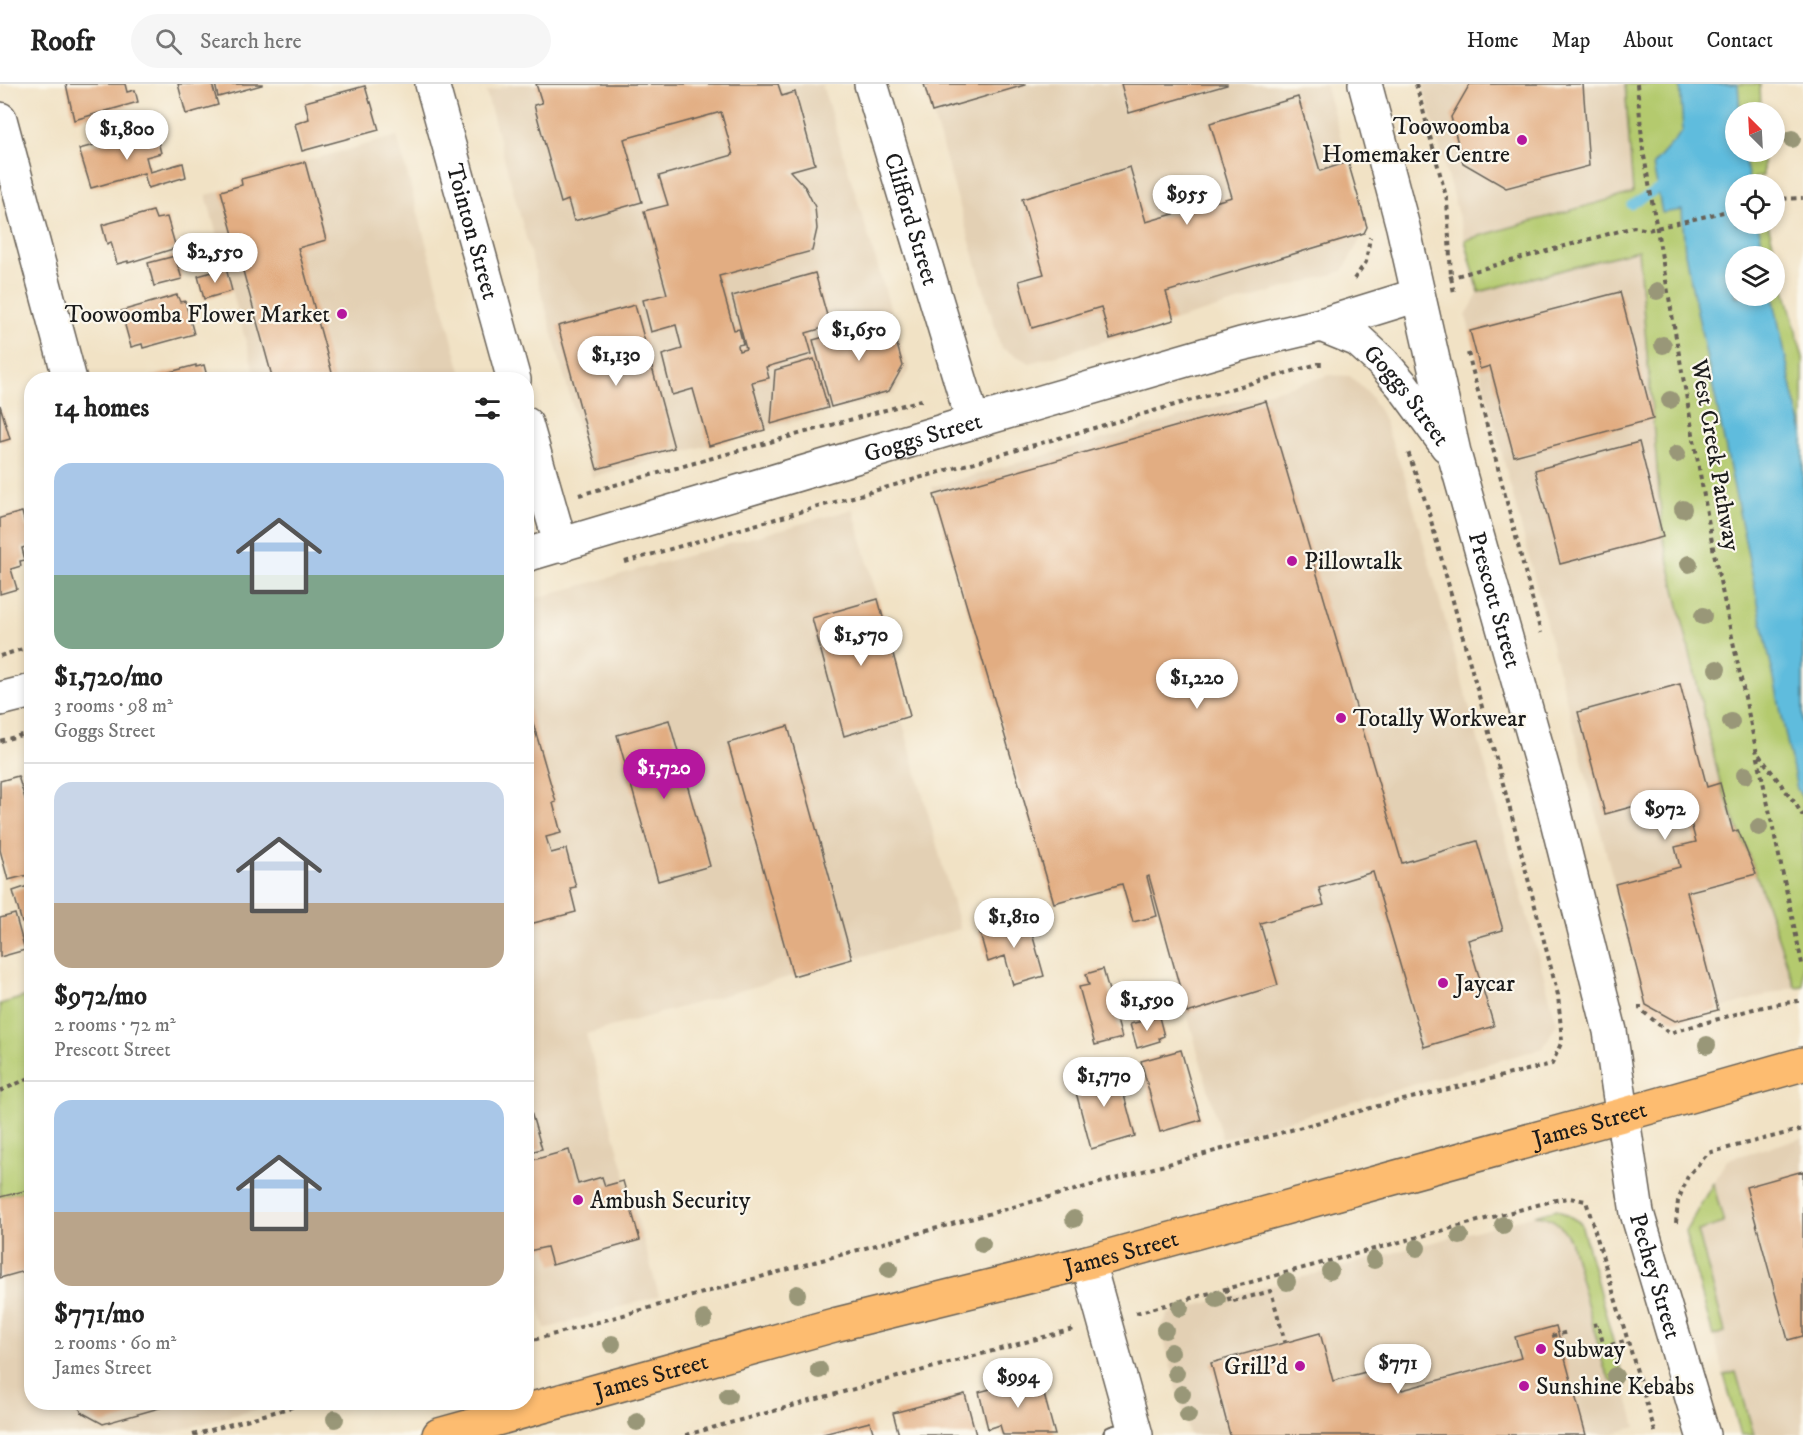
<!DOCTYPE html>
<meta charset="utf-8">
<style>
body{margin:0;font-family:"IM FELL DW Pica",serif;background:#f6f6f6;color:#222;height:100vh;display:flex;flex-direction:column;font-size:22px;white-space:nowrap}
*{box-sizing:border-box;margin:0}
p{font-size:20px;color:#767676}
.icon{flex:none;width:33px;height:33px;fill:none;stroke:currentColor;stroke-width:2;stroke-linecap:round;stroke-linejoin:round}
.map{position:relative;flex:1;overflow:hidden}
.sheet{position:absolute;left:24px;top:288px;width:510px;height:1038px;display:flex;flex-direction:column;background:#fff;border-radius:24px;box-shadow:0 3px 9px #0003}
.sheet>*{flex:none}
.needle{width:39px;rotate:336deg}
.fabs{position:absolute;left:1725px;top:18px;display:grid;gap:12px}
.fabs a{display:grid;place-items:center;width:60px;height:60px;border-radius:50%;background:#fff;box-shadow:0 3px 9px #0003;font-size:30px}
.price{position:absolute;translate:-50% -51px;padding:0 14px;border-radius:21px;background:#fff;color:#222;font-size:20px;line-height:39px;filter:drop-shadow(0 2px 3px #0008)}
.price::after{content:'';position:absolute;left:50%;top:36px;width:18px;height:14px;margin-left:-9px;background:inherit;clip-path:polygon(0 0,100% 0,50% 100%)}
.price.on{background:#b5179e;color:#fff}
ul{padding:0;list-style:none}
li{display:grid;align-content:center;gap:12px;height:318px;padding:0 30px}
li+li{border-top:2px solid #e0e0e0}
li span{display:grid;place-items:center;height:186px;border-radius:18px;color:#555}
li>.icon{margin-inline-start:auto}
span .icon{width:108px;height:108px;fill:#fffc;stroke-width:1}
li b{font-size:26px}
h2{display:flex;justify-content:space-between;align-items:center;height:72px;padding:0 30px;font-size:26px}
header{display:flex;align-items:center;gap:36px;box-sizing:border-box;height:84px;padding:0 30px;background:#fff;border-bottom:2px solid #e0e0e0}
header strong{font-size:28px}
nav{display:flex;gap:33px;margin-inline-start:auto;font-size:21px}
.search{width:420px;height:54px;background:#f6f6f6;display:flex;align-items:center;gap:15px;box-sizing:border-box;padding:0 21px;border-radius:33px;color:#767676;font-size:22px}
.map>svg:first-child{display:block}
.built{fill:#e3d0b4}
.green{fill:#b4ca6e;stroke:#687345;stroke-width:1.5;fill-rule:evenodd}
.water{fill:#5fbcdd;stroke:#3e6c7c;stroke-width:1.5}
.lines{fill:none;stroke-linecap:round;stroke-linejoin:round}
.stream{stroke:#5fbcdd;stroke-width:9}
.building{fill:#e2ad82}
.lane-casing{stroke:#676157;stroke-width:20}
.street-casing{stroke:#676157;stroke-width:36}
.highway-casing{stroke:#676157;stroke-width:36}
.path{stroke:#676157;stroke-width:4;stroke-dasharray:4.5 4.5;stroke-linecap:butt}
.lane{stroke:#fff;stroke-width:16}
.street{stroke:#fff;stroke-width:33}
.highway{stroke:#fdbc6f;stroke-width:33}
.tree{fill:#999778}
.poi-dot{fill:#b5179e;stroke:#fbf7ec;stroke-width:2}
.labels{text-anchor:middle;stroke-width:4.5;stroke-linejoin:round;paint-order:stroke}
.poi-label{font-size:24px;fill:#1c1c1c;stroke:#fbf7ec;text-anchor:start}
.street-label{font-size:24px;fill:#1c1c1c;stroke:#fbf7ec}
</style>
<header>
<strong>Roofr</strong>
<div class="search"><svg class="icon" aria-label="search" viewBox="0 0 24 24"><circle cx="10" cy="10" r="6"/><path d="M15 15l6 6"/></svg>Search here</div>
<nav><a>Home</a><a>Map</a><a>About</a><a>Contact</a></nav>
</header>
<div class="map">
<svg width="1803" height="1351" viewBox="0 0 1803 1351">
<rect width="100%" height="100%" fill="#fbf7ec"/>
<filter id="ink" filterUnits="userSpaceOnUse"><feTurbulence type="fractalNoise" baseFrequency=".0167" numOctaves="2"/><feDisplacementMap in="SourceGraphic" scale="12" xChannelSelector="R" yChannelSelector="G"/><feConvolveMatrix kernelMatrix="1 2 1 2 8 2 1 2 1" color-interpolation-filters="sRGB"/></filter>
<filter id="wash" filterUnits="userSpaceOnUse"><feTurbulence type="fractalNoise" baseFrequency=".008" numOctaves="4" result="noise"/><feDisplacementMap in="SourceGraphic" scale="24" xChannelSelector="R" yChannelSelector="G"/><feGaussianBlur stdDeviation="1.35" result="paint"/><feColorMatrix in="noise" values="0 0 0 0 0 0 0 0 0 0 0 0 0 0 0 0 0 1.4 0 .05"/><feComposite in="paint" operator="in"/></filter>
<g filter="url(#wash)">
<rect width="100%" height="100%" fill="#f1e2c5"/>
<!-- built -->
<path class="built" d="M513 0H822L909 285 894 310 592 393 486 8Z
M924 0H1325L1367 143 1343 187 1030 279 1001 264Z
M1422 0H1625L1633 109 1465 156Z
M397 52 463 295H256L206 111 242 102 241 95Z
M1638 166 1663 453 1720 699 1756 790 1795 903 1675 937 1646 921 1466 232 1479 208Z
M1330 291 1350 292 1369 310 1382 331 1407 399 1557 939 1543 964 1222 1055 1149 793 1054 819 932 403Z
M853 425 910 632 902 636 960 845 586 950 659 1212 545 1245 526 1179V517Z
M1803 1054V1351H1741L1685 1148 1727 1075Z
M31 1105 32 1318 279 1319 162 1351H0V1113Z
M1557 1125 1581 1139 1636 1343 1608 1351H1189L1161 1244 1169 1229Z"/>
<!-- green -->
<path class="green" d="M1625 0H1760L1761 28H1736V68H1763V92L1754 94 1755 100H1736V140H1768L1803 274V902L1795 903 1756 790 1720 699 1663 453 1638 166 1479 208 1465 156 1633 109ZM1736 172H1774V212H1736Z
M31 911V1105L0 1113V920Z
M1713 1099 1724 1139 1698 1147 1725 1248 1713 1252 1685 1148Z
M1557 1125 1581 1139 1626 1305C1613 1302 1609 1295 1604 1283L1570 1156C1562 1141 1552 1132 1535 1131Z
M1736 1288 1754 1351H1741L1724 1291Z"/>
<!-- water -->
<path class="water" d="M1680 0H1738L1740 28H1736V68H1743L1750 100H1736V140H1758L1765 172H1736V212H1773L1793 309 1803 347V715L1797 705 1685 170 1682 126 1662 129 1653 81 1683 47Z"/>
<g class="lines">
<!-- stream -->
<path class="stream" d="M1631 121 1668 99"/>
</g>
<g id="blocks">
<!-- building -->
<path class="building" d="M66 0H125L127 8 135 6 138 18 74 36Z
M178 0H212L218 21 186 30Z
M215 0H262V1L218 13Z
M536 0H778L782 12 795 8 815 80 790 87 805 103 815 123 817 145 812 167 719 192 734 246 739 245 743 260 738 261 739 267 746 265 732 212 815 189 830 242 806 249 812 270 766 283 769 294 752 298 765 346 709 362 693 305 672 311 662 271 682 265 676 241 651 248 643 216 667 210 644 127 668 121 659 92 733 71 721 28 624 55 642 118 574 137 568 116 561 119 534 21 542 19Z
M924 0H1025V1L932 28Z
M1121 0H1227V1L1129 29Z
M1470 0H1583L1589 82 1506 104 1463 79 1451 33Z
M365 2 370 19 371 18 379 46 302 67 295 40 309 35 305 18Z
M1298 13 1320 87 1348 78 1367 143 1364 149 1166 208 1174 236 1110 255 1101 223 1032 244 1019 197 1044 190 1022 115 1130 83 1146 138 1232 113 1210 39Z
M155 46 161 69 146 73 150 88 183 79 186 93 148 104 144 89 91 104 79 65 139 49 140 51Z
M305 78 326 156 298 164 334 296H273L221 107 242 101 241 95Z
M153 127 156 135 167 133 176 164 128 179V177L117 180 111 158 107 160 102 141Z
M175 172 182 195 154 202 148 179Z
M226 184 232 207 204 215 198 192Z
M1620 208 1653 335 1514 372 1490 282 1480 285 1470 247Z
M177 211 180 218 185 217 194 250 143 264 142 260 131 263 121 227Z
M635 221 674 364 597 385 558 242Z
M890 235 903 282 889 307 831 323 813 256Z
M814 275 828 324 771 340 775 286Z
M196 281V283L204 281 208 296H152L151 293Z
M1266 317 1402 779 1477 757 1503 846 1468 856 1494 942 1424 963 1373 788 1319 804 1324 821 1260 839 1278 901 1187 929 1149 792 1147 793 1157 832 1133 838 1122 800 1054 819 934 411Z
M0 321 10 355 0 358Z
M1639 358 1663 453 1560 480 1535 386Z
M22 428 26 443 32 441V461L22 464 25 476 20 477 21 482 11 485 17 505 0 510V434Z
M878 515 910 632 844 652 812 534Z
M1680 600 1707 703 1720 699 1733 748 1738 746 1756 790 1687 808 1718 926 1675 937 1646 921 1615 800 1680 783 1675 763 1696 758 1683 709 1605 730 1578 628Z
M526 615 556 718 553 719 561 749 546 753 551 769 566 765 576 803 570 804 576 828 526 841Z
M669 636 710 782 658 797 617 651Z
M788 642 852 875 793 892 728 659Z
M18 692 32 737V790L8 796 0 766V697Z
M28 802 32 814V837L22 839 13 807Z
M15 830 25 866 0 873V834Z
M1027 832 1044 892 1013 901 1005 872 988 878 979 846Z
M1103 885 1122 954 1095 961 1079 903 1089 901 1086 890Z
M1159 933 1164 952 1159 954 1160 957 1137 964 1130 940Z
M1181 966 1201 1036 1160 1048 1141 977Z
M1117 985 1135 1052 1091 1065 1073 997 1085 994 1084 991 1103 986 1104 989Z
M531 1028 542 1065 526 1069V1029Z
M569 1066 578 1100 602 1093 605 1102 623 1097 640 1156 552 1181 547 1163 529 1167 526 1160V1078Z
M1803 1087V1252L1788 1256 1746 1103Z
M32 1105V1185L0 1194V1113Z
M1556 1242 1586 1351H1230L1211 1279 1320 1249 1333 1297 1394 1280 1402 1306 1521 1274 1515 1253Z
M1039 1292 1055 1351H1003L1000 1341 988 1345 979 1308Z
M965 1310 976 1351H899L893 1329Z
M78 1318H177V1319L103 1340 81 1328Z
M870 1338 874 1351H823V1350Z"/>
</g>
</g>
<g filter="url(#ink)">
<use href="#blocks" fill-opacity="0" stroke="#676157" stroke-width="1.5"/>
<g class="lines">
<!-- lane casing -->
<g class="lane-casing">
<path id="lane" d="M1112 1351 1134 1345"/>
</g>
<!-- street casing -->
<g class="street-casing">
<g id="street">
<path id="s1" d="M432 0 514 296"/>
<path id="s2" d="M871 0 973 338"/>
<path id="s3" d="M1365 0 1403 143 1455 373 1552 717 1610 947 1637 1129 1703 1351"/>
<path d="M0 35 70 296"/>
<path id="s4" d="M1321 241 1358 256 1383 279 1403 302 1447 362"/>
<path d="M526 340 561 462"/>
<path id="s5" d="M526 471 973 338 1241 260 1321 241 1418 211"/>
<path d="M0 615 32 607"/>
<path d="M1088 1178 1136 1351"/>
</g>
</g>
<!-- highway casing -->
<g class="highway-casing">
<g id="highway">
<path id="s6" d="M439 1351 834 1241 1088 1178 1622 1031 1803 980"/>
</g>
</g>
<!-- path -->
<path class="path" d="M1416 0 1447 116 1451 193 1454 209
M1637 0 1643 66 1714 469 1803 884
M1774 115 1803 114
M1449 194 1634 143 1648 146 1736 125
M1354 195 1366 178 1370 153
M1468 269 1541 549
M579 411 925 315
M625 478 1318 280H1325
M0 572 32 562
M0 657 32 648
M1759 671 1795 719 1803 732
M1640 921V925L1669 949 1757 924 1803 916
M0 1007 32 993
M1676 1139 1678 1117 1688 1092 1708 1069 1803 1045
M1226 1204 1230 1218 1271 1207 1285 1258
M1136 1229 1556 1116 1569 1114 1586 1117 1656 1351
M1593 1241 1598 1240 1604 1263 1628 1256
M1552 1252 1568 1248
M526 1258 1374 1023 1552 980 1562 957 1558 911 1511 729 1427 422 1408 368
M193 1351 310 1318
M686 1351 1073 1245"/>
<!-- lane -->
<use href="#lane" class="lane"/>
<!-- street -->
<use href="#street" class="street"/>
<!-- highway -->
<use href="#highway" class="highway"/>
</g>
<!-- trees -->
<g class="tree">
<circle cx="1792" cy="55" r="9"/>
<circle cx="1657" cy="207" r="9"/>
<circle cx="1663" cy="261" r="9"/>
<circle cx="1670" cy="316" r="9"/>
<circle cx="1677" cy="370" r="9"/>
<circle cx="1683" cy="425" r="9"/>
<circle cx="1689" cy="480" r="9"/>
<circle cx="1703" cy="532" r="9"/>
<circle cx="1717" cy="585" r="9"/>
<circle cx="1731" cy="638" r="9"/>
<circle cx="1745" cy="691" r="9"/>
<circle cx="1759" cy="743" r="9"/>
<circle cx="1707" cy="961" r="9"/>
<circle cx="1074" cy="1135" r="9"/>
<circle cx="1503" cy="1141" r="9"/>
<circle cx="1460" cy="1152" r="9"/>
<circle cx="982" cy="1160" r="9"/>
<circle cx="1417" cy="1164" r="9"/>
<circle cx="1374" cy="1176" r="9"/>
<circle cx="889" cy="1185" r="9"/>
<circle cx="1330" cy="1187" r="9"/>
<circle cx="1287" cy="1198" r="9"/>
<circle cx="797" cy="1210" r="9"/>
<circle cx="1217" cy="1215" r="9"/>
<circle cx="1180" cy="1224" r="9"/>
<circle cx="704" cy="1235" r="9"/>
<circle cx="1165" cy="1246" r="9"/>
<circle cx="612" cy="1260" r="9"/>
<circle cx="1171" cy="1268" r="9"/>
<circle cx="819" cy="1286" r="9"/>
<circle cx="1176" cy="1289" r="9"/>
<circle cx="1615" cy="1292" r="9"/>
<circle cx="1182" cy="1310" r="9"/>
<circle cx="728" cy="1312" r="9"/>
<circle cx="1188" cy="1331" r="9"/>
<circle cx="335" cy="1335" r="9"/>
<circle cx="637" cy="1338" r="9"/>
</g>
</g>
<!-- markers -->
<g class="poi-dot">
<circle cx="1522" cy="56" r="6"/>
<circle cx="342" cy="230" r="6"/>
<circle cx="1292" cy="477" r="6"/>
<circle cx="1341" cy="634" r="6"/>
<circle cx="1443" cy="899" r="6"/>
<circle cx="578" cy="1116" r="6"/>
<circle cx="1541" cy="1265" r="6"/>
<circle cx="1300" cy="1282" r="6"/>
<circle cx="1524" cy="1302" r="6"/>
</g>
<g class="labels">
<!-- poi labels -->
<g class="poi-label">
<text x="1510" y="50" text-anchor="end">Toowoomba<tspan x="1510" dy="28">Homemaker Centre</tspan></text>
<text x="330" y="238" text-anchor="end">Toowoomba Flower Market</text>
<text x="1304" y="485">Pillowtalk</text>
<text x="1353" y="642">Totally Workwear</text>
<text x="1455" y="907">Jaycar</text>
<text x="590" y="1124">Ambush Security</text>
<text x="1553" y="1273">Subway</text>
<text x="1288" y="1290" text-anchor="end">Grill'd</text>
<text x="1536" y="1310">Sunshine Kebabs</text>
</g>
<!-- street labels -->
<g class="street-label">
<text dy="8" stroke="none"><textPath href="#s2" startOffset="141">Clifford Street</textPath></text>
<text dy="8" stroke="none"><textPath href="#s1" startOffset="153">Tointon Street</textPath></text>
<text dy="8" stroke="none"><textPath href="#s4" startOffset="114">Goggs Street</textPath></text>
<text dy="8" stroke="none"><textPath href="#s5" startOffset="414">Goggs Street</textPath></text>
<text transform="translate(1716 371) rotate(80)" y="8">West Creek Pathway</text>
<text dy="8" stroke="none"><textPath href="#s3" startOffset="532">Prescott Street</textPath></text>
<text dy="8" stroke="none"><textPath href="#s6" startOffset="1192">James Street</textPath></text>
<text dy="8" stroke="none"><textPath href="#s6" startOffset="706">James Street</textPath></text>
<text dy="8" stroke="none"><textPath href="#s3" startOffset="1228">Pechey Street</textPath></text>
<text dy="8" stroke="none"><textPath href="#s6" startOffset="220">James Street</textPath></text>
</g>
</g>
</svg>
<div class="fabs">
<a><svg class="needle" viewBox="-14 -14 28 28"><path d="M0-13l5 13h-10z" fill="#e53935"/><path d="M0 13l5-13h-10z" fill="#767676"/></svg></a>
<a><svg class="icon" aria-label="locate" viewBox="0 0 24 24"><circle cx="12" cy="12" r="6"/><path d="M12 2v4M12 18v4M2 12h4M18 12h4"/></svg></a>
<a><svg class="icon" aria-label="layers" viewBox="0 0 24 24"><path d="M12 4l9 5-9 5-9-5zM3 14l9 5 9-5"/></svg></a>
</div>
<b class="price" style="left:127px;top:77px">$1,800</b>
<b class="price" style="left:1187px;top:142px">$955</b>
<b class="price" style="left:215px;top:200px">$2,550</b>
<b class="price" style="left:859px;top:278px">$1,650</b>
<b class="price" style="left:616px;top:303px">$1,130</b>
<b class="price" style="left:861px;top:583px">$1,570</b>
<b class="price" style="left:1197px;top:626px">$1,220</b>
<b class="price on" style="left:664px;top:716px">$1,720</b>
<b class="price" style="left:1665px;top:757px">$972</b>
<b class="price" style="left:1014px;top:865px">$1,810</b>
<b class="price" style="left:1147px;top:948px">$1,590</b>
<b class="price" style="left:1104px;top:1024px">$1,770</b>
<b class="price" style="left:1398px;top:1311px">$771</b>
<b class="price" style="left:1018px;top:1325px">$994</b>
<section class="sheet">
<h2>14 homes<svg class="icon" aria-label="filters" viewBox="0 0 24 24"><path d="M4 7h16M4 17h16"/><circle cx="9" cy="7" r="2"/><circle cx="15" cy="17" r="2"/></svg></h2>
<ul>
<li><span style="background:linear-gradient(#a9c7e8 60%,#7fa58c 0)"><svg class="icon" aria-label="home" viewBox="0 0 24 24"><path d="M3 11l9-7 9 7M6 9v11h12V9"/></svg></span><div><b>$1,720/mo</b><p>3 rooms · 98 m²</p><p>Goggs Street</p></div></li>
<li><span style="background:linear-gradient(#c9d6e8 65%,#b9a48a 0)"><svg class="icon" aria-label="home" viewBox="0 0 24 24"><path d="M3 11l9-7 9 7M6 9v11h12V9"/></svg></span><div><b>$972/mo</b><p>2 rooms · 72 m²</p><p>Prescott Street</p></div></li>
<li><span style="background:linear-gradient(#a9c7e8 60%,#b9a48a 0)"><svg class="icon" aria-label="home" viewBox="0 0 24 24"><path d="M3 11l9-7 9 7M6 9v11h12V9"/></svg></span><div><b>$771/mo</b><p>2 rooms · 60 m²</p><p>James Street</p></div></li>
</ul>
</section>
</div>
